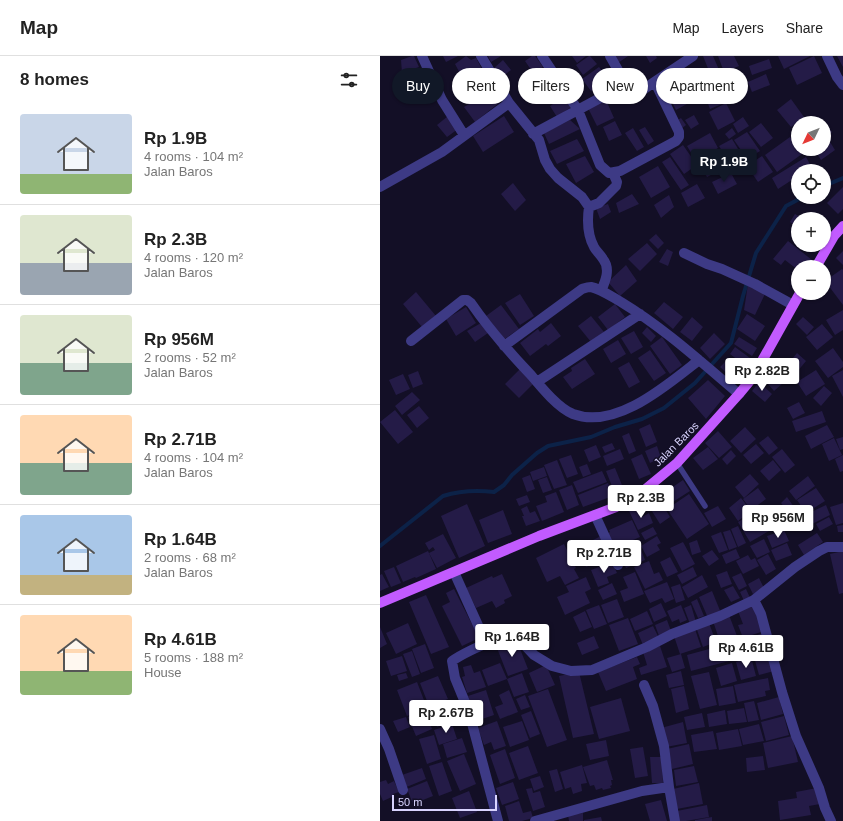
<!DOCTYPE html>
<meta charset="utf-8">
<style>
body{margin:0;font-family:Helvetica,sans-serif;background:#f6f6f6;color:#222;height:100vh;display:flex;flex-direction:column;font-size:15px;white-space:nowrap}
*{box-sizing:border-box;margin:0}
p{font-size:13px;color:#767676}
.icon{flex:none;width:22px;height:22px;fill:none;stroke:currentColor;stroke-width:2;stroke-linecap:round;stroke-linejoin:round}
.map{position:relative;flex:1;overflow:hidden}
.side{display:flex;flex-direction:column;background:#fff;width:380px}
.side>*{flex:none}
.guide{position:absolute;left:12px;top:12px;width:380px;height:36px;display:flex;gap:8px}
.needle{width:26px;rotate:227deg}
.controls{position:absolute;left:411px;top:60px;display:grid;gap:8px}
.controls a{display:grid;place-items:center;width:40px;height:40px;border-radius:50%;background:#fff;box-shadow:0 1px 3px #0004;font-size:20px}
.scale{position:absolute;left:12px;bottom:10px;width:105px;box-sizing:border-box;padding-left:4px;border:2px solid #d9d4ff;border-top:0;font-size:11px;line-height:14px;white-space:nowrap;color:#d9d4ff;-webkit-text-stroke:3px #130f26;paint-order:stroke}
.price{position:absolute;translate:-50% -34px;padding:0 9px;border-radius:4px;background:#fff;color:#222;font-size:13px;line-height:26px;filter:drop-shadow(0 1px 2px #0008)}
.price::after{content:'';position:absolute;left:50%;top:24px;width:12px;height:9px;margin-left:-6px;background:inherit;clip-path:polygon(0 0,100% 0,50% 100%)}
.price.on{background:#111827;color:#fff}
ul{padding:0;list-style:none}
li{display:flex;align-items:center;gap:12px;height:100px;padding:0 20px}
li+li{border-top:1px solid #e0e0e0}
li span{display:grid;place-items:center;flex:none;width:112px;height:80px;border-radius:4px;color:#555}
li>.icon{margin-inline-start:auto}
span .icon{width:48px;height:48px;fill:#fffc;stroke-width:1}
li b{font-size:17px}
h2{display:flex;justify-content:space-between;align-items:center;height:48px;padding:0 20px;font-size:17px}
.pill{padding:0 14px;border-radius:18px;background:#fff;box-shadow:0 1px 3px #0004;font-size:14px;line-height:36px}
.pill.on{background:#111827;color:#fff}
header{display:flex;align-items:center;gap:24px;box-sizing:border-box;height:56px;padding:0 20px;background:#fff;border-bottom:1px solid #e0e0e0}
header strong{font-size:19px}
nav{display:flex;gap:22px;margin-inline-start:auto;font-size:14px}
main{display:flex;flex:1;min-height:0}
.map>svg:first-child{display:block}
.lines{fill:none;stroke-linecap:round;stroke-linejoin:round}
.stream{stroke:#0c2248;stroke-width:4}
.building{fill:#241b47}
.service{stroke:#3d3a85;stroke-width:5.5}
.minor{stroke:#3d3a85;stroke-width:10}
.primary{stroke:#c25bff;stroke-width:10}
.labels{text-anchor:middle;stroke-width:3;stroke-linejoin:round;paint-order:stroke}
.street-label{font-size:11px;fill:#d9d4ff;stroke:#130f26}
</style>
<header>
<strong>Map</strong>
<nav><a>Map</a><a>Layers</a><a>Share</a></nav>
</header>
<main>
<section class="side">
<h2>8 homes<svg class="icon" aria-label="filters" viewBox="0 0 24 24"><path d="M4 7h16M4 17h16"/><circle cx="9" cy="7" r="2"/><circle cx="15" cy="17" r="2"/></svg></h2>
<ul>
<li><span style="background:linear-gradient(#c9d6e8 75%,#8fb573 0)"><svg class="icon" aria-label="home" viewBox="0 0 24 24"><path d="M3 11l9-7 9 7M6 9v11h12V9"/></svg></span><div><b>Rp 1.9B</b><p>4 rooms · 104 m²</p><p>Jalan Baros</p></div></li>
<li><span style="background:linear-gradient(#dfe7d0 60%,#9aa5b1 0)"><svg class="icon" aria-label="home" viewBox="0 0 24 24"><path d="M3 11l9-7 9 7M6 9v11h12V9"/></svg></span><div><b>Rp 2.3B</b><p>4 rooms · 120 m²</p><p>Jalan Baros</p></div></li>
<li><span style="background:linear-gradient(#dfe7d0 60%,#7fa58c 0)"><svg class="icon" aria-label="home" viewBox="0 0 24 24"><path d="M3 11l9-7 9 7M6 9v11h12V9"/></svg></span><div><b>Rp 956M</b><p>2 rooms · 52 m²</p><p>Jalan Baros</p></div></li>
<li><span style="background:linear-gradient(#ffd9b3 60%,#7fa58c 0)"><svg class="icon" aria-label="home" viewBox="0 0 24 24"><path d="M3 11l9-7 9 7M6 9v11h12V9"/></svg></span><div><b>Rp 2.71B</b><p>4 rooms · 104 m²</p><p>Jalan Baros</p></div></li>
<li><span style="background:linear-gradient(#a9c7e8 75%,#c2b280 0)"><svg class="icon" aria-label="home" viewBox="0 0 24 24"><path d="M3 11l9-7 9 7M6 9v11h12V9"/></svg></span><div><b>Rp 1.64B</b><p>2 rooms · 68 m²</p><p>Jalan Baros</p></div></li>
<li><span style="background:linear-gradient(#ffd9b3 70%,#8fb573 0)"><svg class="icon" aria-label="home" viewBox="0 0 24 24"><path d="M3 11l9-7 9 7M6 9v11h12V9"/></svg></span><div><b>Rp 4.61B</b><p>5 rooms · 188 m²</p><p>House</p></div></li>
</ul>
</section>
<div class="map">
<svg width="463" height="765" viewBox="0 0 463 765">
<rect width="100%" height="100%" fill="#130f26"/>
<g class="lines">
<!-- stream -->
<path class="stream" d="M444 130 463 122
M0 490 63 440C79 435 97 434 114 436L124 429 132 419 157 397 168 390 211 381 235 371 262 363 284 352 315 327 351 287 363 240 376 197 406 150 423 141"/>
</g>
<!-- building -->
<path class="building" d="M32 0H34L39 11 22 17 21 4Z
M63 0H78L66 6Z
M86 0 91 4 96 2 102 13 83 23 75 8Z
M108 0H121L111 6Z
M152 0H155L163 11 154 18 145 5Z
M192 0H206L197 7Z
M209 0H210L217 8 203 19 196 9Z
M233 0H248L238 7Z
M266 0H276L277 2 270 7Z
M323 0H333L340 16 331 20Z
M338 0H354L359 10 344 16Z
M398 0H430L404 13Z
M434 0 442 17 417 29 409 12Z
M457 0H463V11Z
M389 3 392 12 372 19 369 10Z
M123 4 131 14 119 23 114 12Z
M219 11 228 22 211 35 202 23Z
M166 15 171 24 159 30 155 22Z
M47 16 54 36 27 46 19 25Z
M345 17 349 24 338 29 335 21Z
M307 18 313 27 292 40 286 30Z
M386 18 390 29 372 36 368 26Z
M333 21 340 37 321 46 314 29Z
M174 27 180 39 170 46 163 33Z
M364 27 368 36 350 44 346 34Z
M312 35 316 43 296 54 292 46Z
M115 38 120 46 95 66 84 51 105 39 109 43Z
M341 40 344 47 330 53 327 45Z
M184 41 191 51 177 61 170 50Z
M411 43 424 61 411 71 397 54Z
M226 44 234 62 217 70 208 52Z
M346 47 355 65 338 74 329 56Z
M314 59 319 68 311 73 305 64Z
M68 60 78 73 67 81 57 69Z
M124 60 134 76 103 96 93 80Z
M363 61 369 70 358 77 353 68Z
M439 61 452 76 444 83V67H432Z
M301 62 306 69 301 73 296 65Z
M190 64 200 73 169 88 164 77Z
M235 65 242 79 229 85 223 71Z
M381 67 393 82 381 91 369 76Z
M265 71 274 85 268 89 259 74Z
M253 72 264 91 257 95 245 77Z
M352 72 356 78 349 83 345 78Z
M367 76 380 95 367 103 354 84Z
M330 77 338 92 316 105 307 90Z
M410 81 422 98 397 116 385 99Z
M197 83 204 95 177 108 170 95Z
M352 83 363 101 350 108 339 90Z
M450 86 455 94 441 104 436 96 440 93H444V90Z
M303 89 317 109 304 118 290 98Z
M420 93H432L424 99Z
M339 97 346 111 327 121 320 107Z
M205 100 214 116 196 127 186 108Z
M382 100 393 116 378 126 367 110Z
M290 101 309 129 301 134 282 106Z
M426 101 432 112 427 115H418V120L398 133 392 122Z
M278 110 290 131 271 142 259 121Z
M351 117 357 128 338 138 332 126Z
M133 127 146 144 135 155 121 138Z
M317 128 325 142 308 151 301 137Z
M463 131V153L458 158 447 147Z
M252 138 259 148 239 157 236 147Z
M289 139 294 151 281 162 274 149Z
M228 148 231 156 220 163 216 152Z
M415 158 424 163H418V171L410 166Z
M276 178 284 187 278 193 269 184Z
M408 185 432 204 426 211H418V214L405 204 401 209 393 203Z
M267 187 277 198 260 215 248 203Z
M287 193 293 196 288 210 279 206Z
M463 195V209L456 202Z
M246 209 257 225 240 240 228 226Z
M462 213 463 214V249L445 225Z
M368 228 385 238 375 259 364 254Z
M36 236 56 260 42 271 23 248Z
M140 238 154 260 140 269 125 247Z
M284 246 303 261 293 273 274 257Z
M235 248 245 261 228 274 218 261Z
M121 249 139 273 123 284 106 260Z
M86 251 96 267 76 280 66 263Z
M463 254V274L455 279 446 264Z
M367 258 385 270 375 285 357 273Z
M211 260 224 276 211 286 198 270Z
M312 261 323 271 312 285 300 276Z
M423 261 434 271 427 279 416 268Z
M101 267 108 277 95 286 87 275Z
M171 267 181 280 168 290 166 288 150 300 140 287 158 273 160 276Z
M442 268 453 281 437 294 426 281Z
M267 271 276 280 271 286 262 277Z
M254 275 263 291 251 298 241 282Z
M334 277 345 288 330 303 320 292Z
M282 281 302 309 290 318 270 290Z
M359 281 377 292 372 300 354 288Z
M238 284 246 298 231 307 223 293Z
M355 291 370 302 364 309 350 298Z
M453 292 463 306V311L448 322 435 305Z
M270 294 286 317 274 325 258 302Z
M417 297 426 305 417 316 408 308Z
M349 302 362 313 353 323 340 311Z
M205 303 215 318 192 333 183 321 192 315 191 312Z
M249 306 260 326 249 332 238 312Z
M398 307 411 320 394 335 382 321Z
M141 312 155 326 139 342 125 328Z
M436 314 445 328 426 340 417 326Z
M463 314V341L452 320Z
M38 315 43 328 33 332 28 319Z
M23 318 30 333 16 339 9 324Z
M328 324 345 340 326 363 308 342Z
M379 326 392 338 385 346 372 335Z
M444 330 452 337 441 350 433 342Z
M32 336 40 344 22 359 15 350Z
M419 346 425 357 413 363 407 352Z
M39 350 49 362 37 372 27 359Z
M15 354 33 376 18 388 0 366Z
M442 355 446 366 416 376 412 365Z
M270 368 277 386 266 391 259 373Z
M447 369 454 381 431 393 425 380Z
M365 371 376 383 361 397 350 385Z
M338 375 352 391 339 402 325 387Z
M249 377 256 395 249 398 242 380Z
M388 380 398 392 389 399 379 387Z
M463 381V393L460 394 456 383Z
M454 382 462 399 449 405 442 388Z
M232 387 235 393 225 397 222 391Z
M376 388 384 397 371 408 363 399Z
M216 389 221 401 209 406 204 394Z
M277 390 281 402 270 407 265 395Z
M328 391 338 403 323 414 313 402Z
M240 393 244 403 227 410 223 400Z
M402 393 415 409 405 417 392 401Z
M351 394 356 400 347 409 342 403Z
M262 398 271 418 259 423 251 403Z
M191 399 198 418 187 422 179 403Z
M463 399V415L460 416 455 403Z
M177 404 187 429 174 433 164 409Z
M393 404 401 414 389 425 380 415Z
M207 408 211 418 203 421 199 411Z
M164 411 167 420 153 425 150 416Z
M235 412 244 434 235 438 226 415Z
M222 415 227 426 198 437 193 426Z
M370 418 379 428 364 442 355 431Z
M150 419 155 433 147 436 142 422Z
M428 420 435 430 416 444 409 435Z
M167 421 172 434 163 437 158 424Z
M303 424 310 435 288 449 281 439Z
M228 427 233 440 203 451 198 439Z
M192 429 199 449 187 454 179 434Z
M378 432 386 443 371 454 363 443Z
M436 432 445 445 426 457 417 444Z
M176 436 184 456 162 465 156 450 167 446 165 440Z
M309 438 329 468 307 483 287 453Z
M147 439 150 446 139 450 136 443Z
M407 441 414 451 408 456 401 447Z
M361 442 371 455 358 465 349 452Z
M281 446 290 461 280 468 270 452Z
M463 447V467L456 469 450 451Z
M87 448 105 490 79 502 61 460Z
M446 449 450 459 432 468 427 458Z
M147 450 150 457 155 455 160 465 146 470 142 460H144L141 453Z
M338 450 346 463 332 471 324 457Z
M258 452 262 461 269 457 273 467 258 474 249 455Z
M415 452 421 460 412 466 406 458Z
M123 454 132 478 108 487 99 464Z
M377 455 389 475 370 486 358 466Z
M449 461 453 468 440 475 436 468Z
M252 464 260 481 237 491 235 487 232 489 227 478 230 476 229 474Z
M463 469V476H458L457 470Z
M358 470 366 487 358 491 351 473Z
M273 471 277 478 265 484 261 477Z
M350 474 357 491 349 494 343 476Z
M404 474 409 485 392 492 387 480Z
M341 476 348 494 339 497 331 480Z
M437 477 443 486 424 499 418 489Z
M63 478 76 502 57 512 49 497 55 494 53 491 49 494 45 487Z
M221 480 230 500 206 511 197 492Z
M277 480 281 487 277 489 280 494 267 501 261 490Z
M384 483 390 496 377 502 370 490Z
M317 484 321 496 312 499 309 487Z
M258 486 265 504 246 512 241 501 252 496 249 490Z
M303 486 315 508 302 515 290 492Z
M407 487 412 499 396 505 391 494Z
M184 488 196 512 194 513 199 522 185 529 180 520 167 526 156 502Z
M356 493 360 502 346 508 342 499Z
M332 494 339 503 329 510 322 500Z
M48 495 56 513 36 522 35 521 23 526 16 510Z
M463 495V537L459 538 450 498Z
M388 498 396 513 386 519 377 504Z
M368 499 371 504 375 502 379 510 363 518 356 505Z
M290 501 298 516 287 521 280 506Z
M269 505 274 518 279 516 283 524 265 533 254 511Z
M232 506 237 517 227 521 229 527 218 531 211 514Z
M14 511 21 527 11 531 4 515Z
M313 511 317 520 302 528 297 519Z
M347 515 352 528 341 532 336 519Z
M255 516 264 538 244 546 240 535 248 532 243 521Z
M361 517 367 530 359 534 352 521Z
M2 518 9 531 0 535V519Z
M122 518 132 540 124 544 125 547 116 552 112 545 96 552 86 532 112 520 113 522Z
M322 519 328 531 308 542 302 531Z
M206 521 211 533 205 536 210 547 185 559 177 541 189 536 186 530Z
M379 522 384 532 373 538 368 528Z
M287 526 294 543 285 547 282 542 270 547 264 535Z
M232 527 237 538 223 544 218 534Z
M300 528 305 544 296 547 291 531Z
M353 530 360 542 351 546 344 534Z
M74 533 99 582 82 590 62 550 70 546 66 537Z
M366 533 371 544 365 547 360 536Z
M332 535 341 557 328 562 319 541Z
M46 539 69 591 51 598 29 546Z
M237 543 244 561 228 567 221 549Z
M317 543 324 560 318 562 311 546Z
M281 547 287 560 274 566 269 553Z
M219 549 227 568 214 573 206 554Z
M301 549 307 564 300 567 299 563 292 566 287 555Z
M311 549 316 566 310 568 304 552Z
M375 549 384 575 363 582 358 569 363 568 358 555Z
M205 555 212 571 200 576 193 561Z
M267 555 273 568 255 575 250 563Z
M349 559 357 580 340 586 333 565Z
M248 562 258 588 239 595 229 569Z
M287 564 291 575 279 580 275 569Z
M28 567 37 588 16 598 6 577Z
M329 567 336 586 323 591 316 571Z
M273 570 279 582 263 589 258 577Z
M0 571 7 588 0 592Z
M315 573 321 591 300 598 294 580Z
M383 577 388 596 373 600 368 582Z
M214 580 219 592 202 599 197 587Z
M362 582 367 600 352 604 347 586Z
M137 585 148 613 128 620 117 592Z
M45 588 54 612 41 617 32 593Z
M344 589 349 605 311 615 307 599Z
M280 590 287 611 261 619 259 612 267 609 263 596Z
M32 595 40 618 32 621 23 598Z
M389 597 394 615 379 619 374 601Z
M301 598 305 612 292 616 287 602Z
M22 600 27 615 11 620 6 605Z
M257 601 260 608 253 611 257 623 226 635 218 616Z
M371 601 376 620 361 624 356 606Z
M120 607 127 623 108 630 102 614Z
M352 607 357 625 341 630 336 612Z
M91 609 94 617 100 615 106 631 87 637 82 621 85 620 83 611Z
M166 609 175 629 157 636 149 617Z
M301 615 304 629 289 632 286 619Z
M199 616 214 678 193 682 179 620Z
M329 616 337 649 320 653 311 620Z
M26 617 28 622 19 625 17 619Z
M142 617 149 636 134 641 127 623Z
M58 620 68 643 49 650 40 627Z
M388 622 390 634 385 635 386 640 358 646 354 629Z
M37 626 47 652 27 660 17 634Z
M304 630 309 653 296 657 291 633Z
M353 630 356 647 339 650 336 633Z
M168 633 187 684 167 691 148 640Z
M106 634 114 659 96 665 88 640Z
M129 634 138 656 120 663 115 651 123 648 119 639Z
M145 639 150 651 141 654 136 643Z
M399 641 403 658 381 664 377 647Z
M241 642 250 675 219 683 210 651Z
M71 645 78 663 57 671 50 653Z
M374 645 379 664 368 666 364 647Z
M364 652 367 666 349 668 347 655Z
M45 654 52 673 36 680 28 661Z
M345 654 347 668 329 671 327 658Z
M151 655 160 678 150 682 141 659Z
M322 657 325 671 307 674 304 661Z
M404 660 409 679 386 685 381 666Z
M26 661 30 671 18 676 13 665Z
M117 665 126 690 114 694 111 686 104 689 98 672Z
M142 665 149 684 130 691 123 671Z
M303 666 307 687 286 691 281 672Z
M72 668 77 683 59 689 54 674Z
M379 668 384 685 363 689 359 673Z
M358 673 362 690 339 694 336 677Z
M333 675 337 693 314 696 311 679Z
M54 679 61 703 47 708 39 683Z
M412 680 418 706 388 712 383 687Z
M82 682 87 696 67 702 63 688Z
M226 684 229 700 210 704 206 688Z
M309 688 313 708 292 713 287 693Z
M148 690 158 717 139 724 129 697Z
M263 691 268 720 255 722 250 693Z
M125 693 135 722 120 728 110 699Z
M84 698 96 728 80 735 67 705Z
M383 700 385 714 367 716 366 702Z
M270 701H282L283 727H272Z
M227 704 233 724H231L232 729 230 730 231 732 223 734 222 732 216 734 214 729 210 730 203 711Z
M62 706 72 735 59 740 49 710Z
M202 709 207 727 201 728 202 735 193 738 191 731 185 733 180 716Z
M314 710 318 726 296 730 294 714Z
M42 712 46 723 24 732 19 720Z
M177 713 183 733 175 736 169 715Z
M160 720 164 731 154 735 150 723Z
M6 724 8 728 14 725 19 736 13 738 14 740 3 745 0 738V726Z
M47 725 53 740 33 748 27 733Z
M133 726 139 743 122 749 116 732Z
M319 727 323 748 297 753 293 733Z
M152 732 153 737 160 735 165 751 153 755 146 733Z
M437 732 440 748 429 750 431 759 400 764 398 745 417 742 416 736Z
M89 735 97 756 80 762 72 742Z
M281 744 287 765H270L265 748Z
M139 745 143 757 151 755 153 762 142 765H129L125 750Z
M327 749 329 761 306 765H299L297 755Z
M203 757V765H189L188 759Z
M221 761 222 765H204V764Z
M332 761V765H315V764Z"/>
<g class="lines">
<!-- service -->
<path class="service" d="M297 407 325 450"/>
<!-- minor -->
<path class="minor" d="M42 0 62 44 84 79
M101 0 129 47 159 84 165 104 170 113 178 122 202 141 209 151
M162 0 198 54 220 109 229 117 240 115 296 85 299 81V76L275 26
M230 0 251 37
M447 0 457 21 463 29
M153 78 235 34C242 34 250 39 258 37L313 0
M0 131 62 96 129 47
M304 197 327 208 342 213 375 228 413 249
M221 235C225 226 231 213 223 203 220 198 216 195 214 191 207 178 207 165 209 151L219 147 236 130 237 126 233 117
M31 285 83 244H87L91 247C109 273 129 296 151 319 161 331 178 352 193 358 236 374 287 329 319 304
M124 290 202 233C205 232 207 231 211 231 221 233 232 241 241 246 284 272 321 306 359 338
M157 326 260 258
M215 459 238 509
M74 516 106 587
M264 629 273 650 284 690 289 731 295 765
M0 673 9 693 23 734
M118 765 89 656 75 622 72 605C89 593 110 586 129 578H133L139 583 154 599 172 610 191 615 212 614 267 591 292 578 340 560 374 544
M155 765 262 735 289 731
M451 765 445 752 439 732 416 680 402 636 381 558 374 544 415 511 439 495 447 491H463"/>
<!-- primary -->
<path class="primary" d="M436 211 454 180 463 170
M0 547 159 480 236 451 262 436 297 407 359 338 373 321 420 237"/>
</g>
<g class="labels">
<!-- street labels -->
<g class="street-label">
<text transform="translate(296 388) rotate(-45)" y="4">Jalan Baros</text>
</g>
</g>
</svg>
<div class="controls">
<a><svg class="needle" viewBox="-14 -14 28 28"><path d="M0-13l5 13h-10z" fill="#e53935"/><path d="M0 13l5-13h-10z" fill="#767676"/></svg></a>
<a><svg class="icon" aria-label="locate" viewBox="0 0 24 24"><circle cx="12" cy="12" r="6"/><path d="M12 2v4M12 18v4M2 12h4M18 12h4"/></svg></a>
<a>+</a>
<a>−</a>
</div>
<div class="scale">50 m</div>
<b class="price on" style="left:344px;top:127px">Rp 1.9B</b>
<b class="price" style="left:382px;top:336px">Rp 2.82B</b>
<b class="price" style="left:261px;top:463px">Rp 2.3B</b>
<b class="price" style="left:398px;top:483px">Rp 956M</b>
<b class="price" style="left:224px;top:518px">Rp 2.71B</b>
<b class="price" style="left:132px;top:602px">Rp 1.64B</b>
<b class="price" style="left:366px;top:613px">Rp 4.61B</b>
<b class="price" style="left:66px;top:678px">Rp 2.67B</b>
<div class="guide">
<a class="pill on">Buy</a>
<a class="pill">Rent</a>
<a class="pill">Filters</a>
<a class="pill">New</a>
<a class="pill">Apartment</a>
</div>
</div>
</main>
